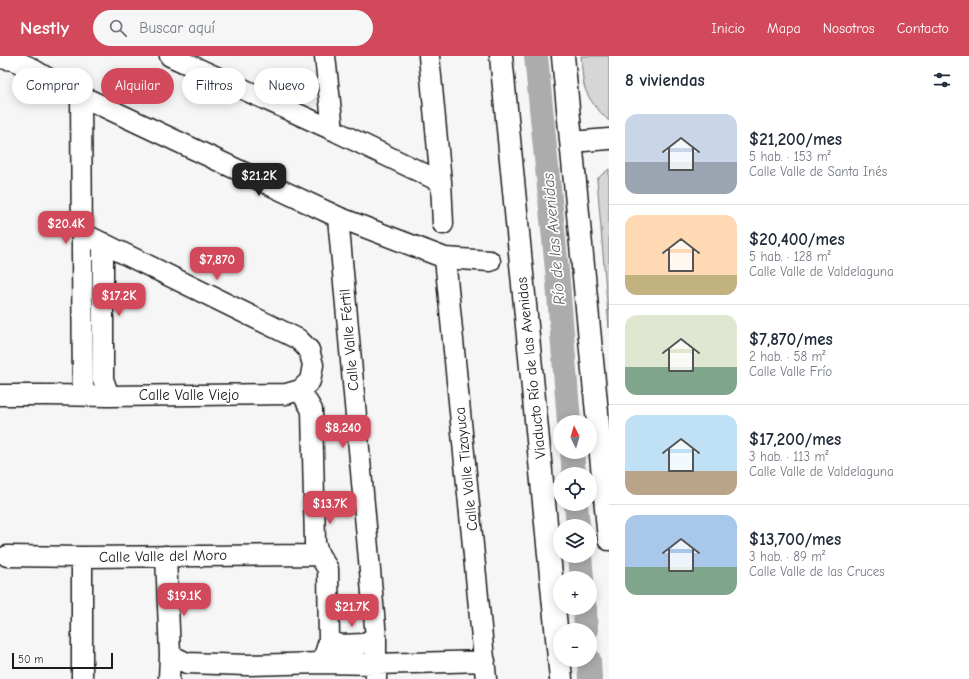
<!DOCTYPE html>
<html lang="es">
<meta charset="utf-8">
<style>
body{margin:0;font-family:"Comic Neue",sans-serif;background:#f6f6f7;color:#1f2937;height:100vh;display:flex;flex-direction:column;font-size:15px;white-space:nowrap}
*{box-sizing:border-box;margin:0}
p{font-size:13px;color:#747a83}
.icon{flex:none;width:22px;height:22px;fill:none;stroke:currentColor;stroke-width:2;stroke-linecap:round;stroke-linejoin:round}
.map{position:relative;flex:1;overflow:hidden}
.panel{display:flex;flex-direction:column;background:#fff;width:360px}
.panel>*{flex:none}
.guide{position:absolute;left:12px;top:12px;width:380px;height:36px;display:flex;gap:8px}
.needle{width:26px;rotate:355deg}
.tools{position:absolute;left:553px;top:359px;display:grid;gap:8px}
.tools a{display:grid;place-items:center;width:44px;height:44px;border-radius:50%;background:#fff;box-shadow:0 2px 10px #0003;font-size:20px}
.scale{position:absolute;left:12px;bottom:10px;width:101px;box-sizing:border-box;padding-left:4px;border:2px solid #1c1c1c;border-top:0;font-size:11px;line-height:14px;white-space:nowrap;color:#1c1c1c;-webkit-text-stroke:3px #fff;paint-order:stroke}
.price{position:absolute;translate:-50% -34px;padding:0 9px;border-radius:8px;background:#d1495b;color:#fff;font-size:13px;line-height:26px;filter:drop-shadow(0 1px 2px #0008)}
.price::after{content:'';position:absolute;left:50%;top:24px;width:12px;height:9px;margin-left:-6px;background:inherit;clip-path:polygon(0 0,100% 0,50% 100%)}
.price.active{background:#222;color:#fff}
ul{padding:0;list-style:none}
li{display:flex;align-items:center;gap:12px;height:100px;padding:0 16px}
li+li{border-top:1px solid #e0e1e3}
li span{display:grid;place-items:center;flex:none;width:112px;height:80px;border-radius:12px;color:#555}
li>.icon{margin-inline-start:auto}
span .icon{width:48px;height:48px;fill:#fffc;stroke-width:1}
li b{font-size:17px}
h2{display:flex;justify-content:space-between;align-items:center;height:48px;padding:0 16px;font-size:17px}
.pill{padding:0 14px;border-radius:18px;background:#fff;box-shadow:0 2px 10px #0003;font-size:14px;line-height:36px}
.pill.active{background:#d1495b;color:#fff}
header{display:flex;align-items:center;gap:24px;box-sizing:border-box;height:56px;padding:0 20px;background:#d1495b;color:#fff}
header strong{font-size:19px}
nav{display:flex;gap:22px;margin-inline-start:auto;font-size:14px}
.search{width:280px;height:36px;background:#f6f6f7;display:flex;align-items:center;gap:10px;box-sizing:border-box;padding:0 14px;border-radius:22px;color:#747a83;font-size:15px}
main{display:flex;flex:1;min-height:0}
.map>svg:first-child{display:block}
.green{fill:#d6d6d6;stroke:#797979}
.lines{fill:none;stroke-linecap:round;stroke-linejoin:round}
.river{stroke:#acacac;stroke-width:24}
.minor-casing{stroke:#1c1c1c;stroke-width:23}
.major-casing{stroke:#1c1c1c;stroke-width:25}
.minor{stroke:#fff;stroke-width:20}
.major{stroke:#fff;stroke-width:22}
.labels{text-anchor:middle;stroke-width:3.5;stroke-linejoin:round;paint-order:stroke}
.street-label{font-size:15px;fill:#1c1c1c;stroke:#fff}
.water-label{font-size:16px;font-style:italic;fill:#5d5d5d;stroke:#fff}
</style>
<header>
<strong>Nestly</strong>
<div class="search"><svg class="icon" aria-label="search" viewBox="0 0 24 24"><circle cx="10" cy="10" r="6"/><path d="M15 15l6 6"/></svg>Buscar aquí</div>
<nav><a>Inicio</a><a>Mapa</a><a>Nosotros</a><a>Contacto</a></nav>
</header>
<main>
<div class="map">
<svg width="609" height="623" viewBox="0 0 609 623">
<rect width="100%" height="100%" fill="#f6f6f6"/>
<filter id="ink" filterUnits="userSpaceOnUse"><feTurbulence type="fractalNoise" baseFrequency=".025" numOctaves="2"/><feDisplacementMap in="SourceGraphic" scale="8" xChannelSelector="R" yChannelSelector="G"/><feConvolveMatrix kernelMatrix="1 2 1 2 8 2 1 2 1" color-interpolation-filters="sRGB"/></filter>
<g filter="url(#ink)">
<!-- green -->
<path class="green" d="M581 0H609V65C598 54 588 44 584 29 582 20 582 9 581 0Z
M609 113V272L597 123Z"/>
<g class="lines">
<!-- river -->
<path class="river" d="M536 0 557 214 569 366
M572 396 574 418
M576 448 578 470
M580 500 582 522
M585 552 586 574
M589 604 590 623"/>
<!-- minor casing -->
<g class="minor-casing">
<path id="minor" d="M170 0 333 74 441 126
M325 0 333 74
M429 0 441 126 443 168
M0 2 13 4 29 11 44 20 81 40 338 161 445 202 490 205
M81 40 83 339
M571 86 609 83
M338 161 376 581V623
M103 187V323L109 340
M445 202 486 623
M300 334 312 354 315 487 319 499 328 513 329 585 322 607
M0 339H45
M48 339 109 340 286 338 300 334 310 325 313 309 309 294 298 283 82 177
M7 500 82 501 319 499
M166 500 170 599 169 623
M329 585 340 589 363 588 376 581
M170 599 187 607 247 609 322 607 376 608 485 605
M82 623V501"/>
</g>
<!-- major casing -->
<g class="major-casing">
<path id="major" d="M501 0 561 623
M563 0 609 483"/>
</g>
<!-- minor -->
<use href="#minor" class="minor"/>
<!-- major -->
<use href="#major" class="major"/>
</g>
</g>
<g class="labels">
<!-- street labels -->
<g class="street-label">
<text transform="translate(349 284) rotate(-95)" y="5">Calle Valle Fértil</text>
<text transform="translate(531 312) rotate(-96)" y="5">Viaducto Río de las Avenidas</text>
<text x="189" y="344">Calle Valle Viejo</text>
<text transform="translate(466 413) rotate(-96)" y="5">Calle Valle Tizayuca</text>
<text transform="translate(163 500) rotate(-1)" y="5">Calle Valle del Moro</text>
</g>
<!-- water labels -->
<g class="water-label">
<text transform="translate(553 183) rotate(-95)" y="6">Río de las Avenidas</text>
</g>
</g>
</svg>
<div class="tools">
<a><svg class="needle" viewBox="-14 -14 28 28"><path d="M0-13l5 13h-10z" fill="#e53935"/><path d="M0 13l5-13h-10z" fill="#747a83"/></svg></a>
<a><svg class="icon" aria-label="locate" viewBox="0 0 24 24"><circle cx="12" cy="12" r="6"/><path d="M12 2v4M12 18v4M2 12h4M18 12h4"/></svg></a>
<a><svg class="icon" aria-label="layers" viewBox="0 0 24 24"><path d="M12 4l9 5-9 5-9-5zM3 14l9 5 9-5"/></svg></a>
<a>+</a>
<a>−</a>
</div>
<div class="scale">50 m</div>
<b class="price active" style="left:259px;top:141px">$21.2K</b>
<b class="price" style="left:66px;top:189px">$20.4K</b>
<b class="price" style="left:217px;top:225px">$7,870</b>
<b class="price" style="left:119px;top:261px">$17.2K</b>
<b class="price" style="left:343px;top:393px">$8,240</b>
<b class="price" style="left:330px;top:469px">$13.7K</b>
<b class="price" style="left:184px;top:561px">$19.1K</b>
<b class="price" style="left:352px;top:572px">$21.7K</b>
<div class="guide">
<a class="pill">Comprar</a>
<a class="pill active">Alquilar</a>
<a class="pill">Filtros</a>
<a class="pill">Nuevo</a>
</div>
</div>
<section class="panel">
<h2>8 viviendas<svg class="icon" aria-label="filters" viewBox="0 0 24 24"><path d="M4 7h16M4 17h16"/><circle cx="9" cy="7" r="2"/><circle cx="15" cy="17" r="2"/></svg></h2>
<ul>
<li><span style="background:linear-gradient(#c9d6e8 60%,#9aa5b1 0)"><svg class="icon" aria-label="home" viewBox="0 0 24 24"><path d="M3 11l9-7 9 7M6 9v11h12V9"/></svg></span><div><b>$21,200/mes</b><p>5 hab. · 153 m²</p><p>Calle Valle de Santa Inés</p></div></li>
<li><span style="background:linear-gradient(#ffd9b3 75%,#c2b280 0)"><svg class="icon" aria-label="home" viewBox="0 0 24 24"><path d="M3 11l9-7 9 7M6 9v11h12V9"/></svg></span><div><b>$20,400/mes</b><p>5 hab. · 128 m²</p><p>Calle Valle de Valdelaguna</p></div></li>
<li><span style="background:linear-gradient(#dfe7d0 65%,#7fa58c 0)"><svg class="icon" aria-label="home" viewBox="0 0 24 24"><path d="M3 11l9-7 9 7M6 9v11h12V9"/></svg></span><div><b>$7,870/mes</b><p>2 hab. · 58 m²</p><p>Calle Valle Frío</p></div></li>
<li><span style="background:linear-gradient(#bfe0f5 70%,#b9a48a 0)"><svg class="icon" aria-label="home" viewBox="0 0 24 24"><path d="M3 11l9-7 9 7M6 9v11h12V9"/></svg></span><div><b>$17,200/mes</b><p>3 hab. · 113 m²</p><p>Calle Valle de Valdelaguna</p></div></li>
<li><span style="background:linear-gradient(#a9c7e8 65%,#7fa58c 0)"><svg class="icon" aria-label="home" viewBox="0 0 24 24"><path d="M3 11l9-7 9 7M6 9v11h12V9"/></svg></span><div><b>$13,700/mes</b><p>3 hab. · 89 m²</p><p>Calle Valle de las Cruces</p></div></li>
</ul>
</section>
</main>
